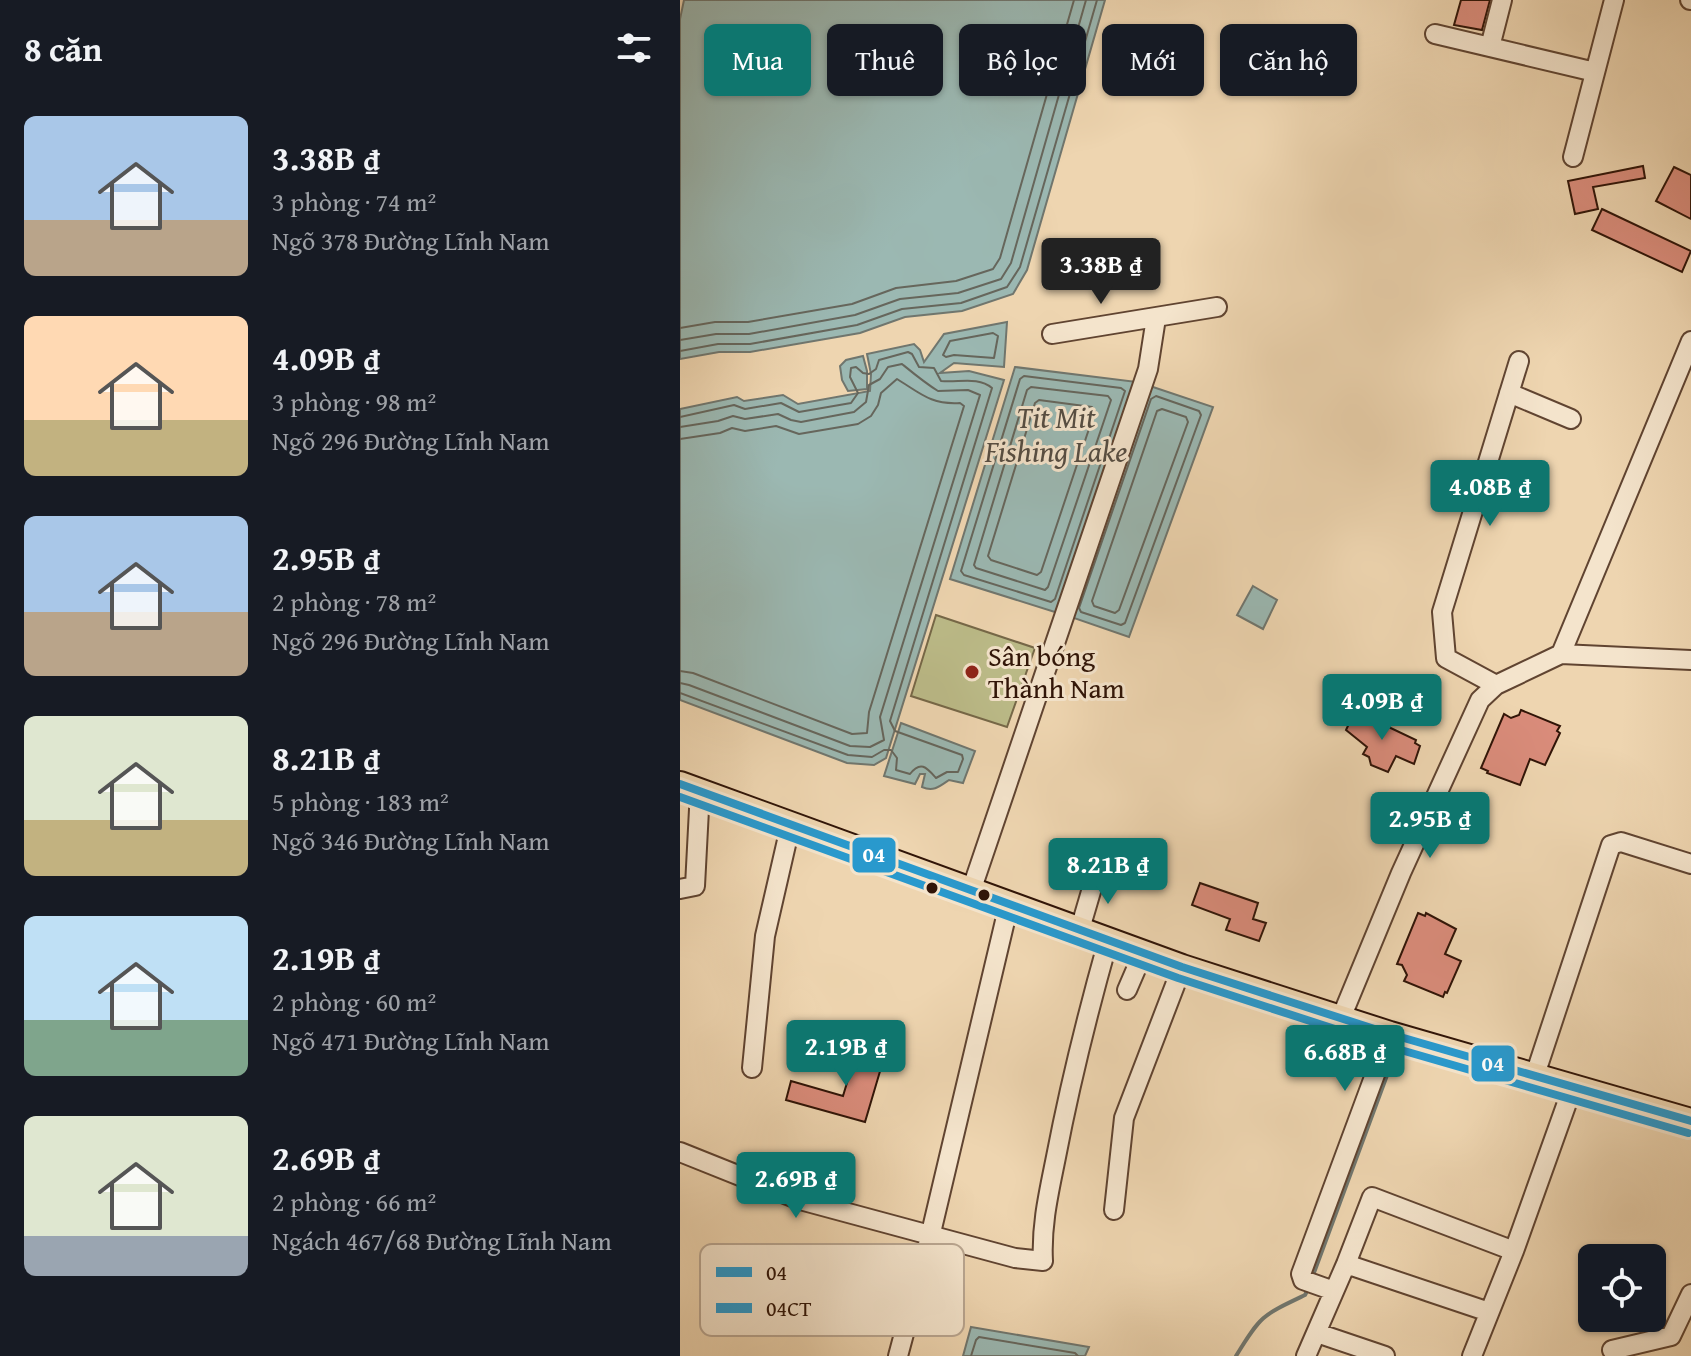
<!DOCTYPE html>
<html lang="vi">
<meta charset="utf-8">
<style>
body{margin:0;font-family:"Gentium Book Plus",serif;background:#20242c;color:#f1f3f6;height:100vh;display:flex;flex-direction:column;font-size:30px;white-space:nowrap}
*{box-sizing:border-box;margin:0}
p{font-size:26px;color:#9ea1a6}
.icon{flex:none;width:44px;height:44px;fill:none;stroke:currentColor;stroke-width:2;stroke-linecap:round;stroke-linejoin:round}
.map{position:relative;flex:1;overflow:hidden}
.drawer{display:flex;flex-direction:column;background:#171b24;width:680px}
.drawer>*{flex:none}
.guide{position:absolute;left:24px;top:24px;width:760px;height:72px;display:flex;gap:16px}
.controls{position:absolute;left:898px;top:1244px;display:grid;gap:16px}
.controls a{display:grid;place-items:center;width:88px;height:88px;border-radius:12px;background:#171b24;box-shadow:0 2px 6px #0004;font-size:40px}
.price{position:absolute;translate:-50% -68px;padding:0 18px;border-radius:8px;background:#0f766e;color:#fff;font-size:26px;line-height:52px;filter:drop-shadow(0 2px 4px #0008)}
.price::after{content:'';position:absolute;left:50%;top:48px;width:24px;height:18px;margin-left:-12px;background:inherit;clip-path:polygon(0 0,100% 0,50% 100%)}
.price.selected{background:#222;color:#fff}
ul{padding:0;list-style:none}
li{display:flex;align-items:center;gap:24px;height:200px;padding:0 24px}
li span{display:grid;place-items:center;flex:none;width:224px;height:160px;border-radius:12px;color:#555}
li>.icon{margin-inline-start:auto}
span .icon{width:96px;height:96px;fill:#fffc;stroke-width:1}
li b{font-size:34px}
h2{display:flex;justify-content:space-between;align-items:center;height:96px;padding:0 24px;font-size:34px}
.tag{padding:0 28px;border-radius:12px;background:#171b24;box-shadow:0 2px 6px #0004;font-size:28px;line-height:72px}
.tag.selected{background:#0f766e;color:#fff}
main{display:flex;flex:1;min-height:0}
.map>svg:first-child{display:block}
.green{fill:#bcbc89;stroke:#766848;stroke-width:2}
.water{fill:#9bb8b2;stroke:#70766e;stroke-width:2}
.lines{fill:none;stroke-linecap:round;stroke-linejoin:round}
.shore{stroke:#66665c;stroke-width:2}
.stream{stroke:#70766e;stroke-width:4}
.building{fill:#da8c7b;stroke:#301407;stroke-width:2}
.minor-casing{stroke:#604431;stroke-width:22}
.major-casing{stroke:#301407;stroke-width:28}
.minor{stroke:#f4e4cc;stroke-width:18}
.major{stroke:#eed5b0;stroke-width:24}
.bus-1-casing{stroke:#f4e4cc;stroke-width:14}
.bus-2-casing{stroke:#f4e4cc;stroke-width:14}
.bus-1{stroke:#2999cd;stroke-width:8}
.bus-2{stroke:#2999cd;stroke-width:8}
.poi-dot{fill:#8f2418;stroke:#f4e4cc;stroke-width:3}
.bus-dot{fill:#301407;stroke:#f4e4cc;stroke-width:3}
.labels{text-anchor:middle;stroke-width:6;stroke-linejoin:round;paint-order:stroke}
.poi-label{font-size:28px;fill:#301407;stroke:#f4e4cc;text-anchor:start}
.water-label{font-size:30px;font-style:italic;fill:#554d43;stroke:#f4e4cc}
.key{fill:#f4e4cc;stroke:#b9a691;stroke-width:2}
.key-label{font-size:22px;fill:#301407}
.line-badge{stroke:#f4e4cc;stroke-width:3}
.badge-label{font-size:22px;text-anchor:middle;font-weight:bold;fill:#fff}
</style>
<main>
<section class="drawer">
<h2>8 căn<svg class="icon" aria-label="filters" viewBox="0 0 24 24"><path d="M4 7h16M4 17h16"/><circle cx="9" cy="7" r="2"/><circle cx="15" cy="17" r="2"/></svg></h2>
<ul>
<li><span style="background:linear-gradient(#a9c7e8 65%,#b9a48a 0)"><svg class="icon" aria-label="home" viewBox="0 0 24 24"><path d="M3 11l9-7 9 7M6 9v11h12V9"/></svg></span><div><b>3.38B ₫</b><p>3 phòng · 74 m²</p><p>Ngõ 378 Đường Lĩnh Nam</p></div></li>
<li><span style="background:linear-gradient(#ffd9b3 65%,#c2b280 0)"><svg class="icon" aria-label="home" viewBox="0 0 24 24"><path d="M3 11l9-7 9 7M6 9v11h12V9"/></svg></span><div><b>4.09B ₫</b><p>3 phòng · 98 m²</p><p>Ngõ 296 Đường Lĩnh Nam</p></div></li>
<li><span style="background:linear-gradient(#a9c7e8 60%,#b9a48a 0)"><svg class="icon" aria-label="home" viewBox="0 0 24 24"><path d="M3 11l9-7 9 7M6 9v11h12V9"/></svg></span><div><b>2.95B ₫</b><p>2 phòng · 78 m²</p><p>Ngõ 296 Đường Lĩnh Nam</p></div></li>
<li><span style="background:linear-gradient(#dfe7d0 65%,#c2b280 0)"><svg class="icon" aria-label="home" viewBox="0 0 24 24"><path d="M3 11l9-7 9 7M6 9v11h12V9"/></svg></span><div><b>8.21B ₫</b><p>5 phòng · 183 m²</p><p>Ngõ 346 Đường Lĩnh Nam</p></div></li>
<li><span style="background:linear-gradient(#bfe0f5 65%,#7fa58c 0)"><svg class="icon" aria-label="home" viewBox="0 0 24 24"><path d="M3 11l9-7 9 7M6 9v11h12V9"/></svg></span><div><b>2.19B ₫</b><p>2 phòng · 60 m²</p><p>Ngõ 471 Đường Lĩnh Nam</p></div></li>
<li><span style="background:linear-gradient(#dfe7d0 75%,#9aa5b1 0)"><svg class="icon" aria-label="home" viewBox="0 0 24 24"><path d="M3 11l9-7 9 7M6 9v11h12V9"/></svg></span><div><b>2.69B ₫</b><p>2 phòng · 66 m²</p><p>Ngách 467/68 Đường Lĩnh Nam</p></div></li>
</ul>
</section>
<div class="map">
<svg width="1011" height="1356" viewBox="0 0 1011 1356">
<rect width="100%" height="100%" fill="#eed5b0"/>
<filter id="stains"><feTurbulence type="fractalNoise" baseFrequency=".0025" numOctaves="4"/><feColorMatrix values="0 0 0 0 .2 0 0 0 0 .09 0 0 0 0 .02 0 0 0 .5 -.17"/></filter>
<radialGradient id="worn" r=".72"><stop offset=".6" stop-color="#630" stop-opacity="0"/><stop offset="1" stop-color="#630" stop-opacity=".3"/></radialGradient>
<!-- green -->
<path class="green" d="M256 615 355 648 327 727 231 696Z"/>
<!-- water -->
<path class="water" d="M4 0H425L347 270 333 294 282 311 225 317 180 333 70 352H39L0 359V19Z
M327 322 324 367 274 363 260 373 289 371 324 380 206 758 194 765 167 763 0 700V409L57 397 64 401 103 395 118 404 190 391 191 374 187 354 234 344 240 350 244 362 264 334Z
M183 356 187 371V389L168 391 162 380 160 366 166 360Z
M335 367 457 382 378 613 270 579Z
M467 385 533 407 449 637 388 616Z
M573 586 597 600 583 629 557 615Z
M221 723 295 751 283 783 269 780C259 787 253 792 242 787L245 774H240L235 784 204 776Z
M291 1327 409 1347 405 1356H283Z"/>
<g class="lines">
<!-- shore -->
<path class="shore" d="M0 328 35 322H68L172 304 216 288 276 281 313 269 320 258 394 0
M313 333 318 336 314 358 274 355 266 357 263 355 270 341Z
M0 340 36 334H69L175 315 220 299 278 293 321 279 331 263 406 0
M0 351 38 344H70L177 325 222 309 281 303 327 287 340 267 417 0
M344 376 441 388 445 391 375 599 371 602 284 575 281 571 340 379Z
M351 387 428 396 431 400 368 587 365 590 296 568 294 565 347 390Z
M476 396 519 411 521 415 445 623 441 625 401 612 399 608 471 399Z
M359 400 412 407 415 411 361 572 357 575 311 560 308 556 355 403Z
M482 409 506 417 508 422 439 610 435 613 414 606 412 601 477 411Z
M0 417 54 405 65 409 101 403 119 412 171 403 178 393 170 377 171 368 176 367 183 373 189 374 196 369 199 360 228 352 232 354 239 367 254 368 261 381C278 383 298 376 312 388L210 721 215 731 282 755 283 759 278 772H267L256 778C247 768 241 760 230 774L216 770 217 758 211 750H204L192 757 168 755 0 693
M0 427 38 421 53 416 65 419 98 414 111 420 121 422 174 412 186 402 189 385 200 379 208 367 222 364C233 373 245 383 258 391L288 390 300 395 200 717 204 740 190 747 170 746 9 685 0 683
M0 439 40 433 52 428 65 431 96 426 119 434 178 424 191 416 198 405 201 393 217 379C240 393 251 405 280 403L284 406 189 712 187 733 172 734 13 673 0 671
M291 1356 296 1340 299 1337 395 1353 398 1356"/>
<!-- stream -->
<path class="stream" d="M632 1278 713 1059
M556 1356C581 1315 583 1315 625 1295L629 1287"/>
</g>
<!-- building -->
<path class="building" d="M781 0H810L802 30 774 25Z
M963 166 965 178 913 187 918 209 895 214 888 181Z
M994 167 1011 175V219L976 201Z
M922 209 1011 251 1002 272 912 230Z
M841 710 880 726 877 731 880 733 865 765 850 759 840 785 807 773 808 771 801 768 824 714 831 718 839 715Z
M675 711 736 740 735 743 740 746 734 764 716 756 708 772 691 765 689 757 683 754 687 747 666 730Z
M520 883 578 903 573 919 586 923 579 941 546 930 550 919 512 905Z
M738 913 745 916 746 913 776 929 765 954 781 961 767 993 765 992 763 997 724 981 727 975 722 965 717 964Z
M179 1043 206 1051 185 1122 106 1100 111 1081 163 1096Z"/>
<g class="lines">
<!-- minor casing -->
<g class="minor-casing">
<path id="minor" d="M1010 0H1011
M755 34 915 72
M810 47 822 0
M893 157 934 0
M372 334 537 307
M829 393 891 419
M765 489 797 497
M881 654 1011 660
M816 685 766 658 762 612 839 361
M0 889 15 886 20 790
M291 891 468 369 476 318
M400 929 417 871
M447 990 463 953
M661 1018 721 873 800 700 816 685 881 654 1011 341
M72 1068 85 936 111 823
M855 1075 931 845 941 842 1011 864
M0 1152 120 1200 335 1258 363 1261C361 1225 369 1192 376 1157 390 1084 408 1012 428 941
M434 1210 444 1118 502 967
M666 1264 809 1312
M654 1291 623 1280 621 1274 710 1034
M637 1333 705 1356
M932 1350 991 1336 1011 1294
M218 1356 250 1237 329 904
M626 1356 666 1264 692 1197 834 1251
M792 1356 834 1251 893 1086"/>
</g>
<!-- major casing -->
<g class="major-casing">
<path id="major" d="M0 784 502 967 710 1034 1011 1121"/>
</g>
<!-- minor -->
<use href="#minor" class="minor"/>
<!-- major -->
<use href="#major" class="major"/>
<!-- bus-1 casing -->
<g class="bus-1-casing">
<path id="bus-1" d="M0 784 502 967 710 1034 1011 1121"/>
</g>
<!-- bus-2 casing -->
<g class="bus-2-casing">
<path id="bus-2" d="M0 797 498 978 707 1046 1008 1133"/>
</g>
<!-- bus-1 -->
<use href="#bus-1" class="bus-1"/>
<!-- bus-2 -->
<use href="#bus-2" class="bus-2"/>
</g>
<!-- markers -->
<circle class="poi-dot" cx="292" cy="672" r="8"/>
<g class="bus-dot">
<circle cx="252" cy="888" r="7"/>
<circle cx="304" cy="895" r="7"/>
</g>
<g class="labels">
<!-- poi labels -->
<g class="poi-label">
<text x="308" y="666">Sân bóng<tspan x="308" dy="32">Thành Nam</tspan></text>
</g>
<!-- water labels -->
<g class="water-label">
<text x="376" y="428">Tit Mit<tspan x="376" dy="34">Fishing Lake</tspan></text>
</g>
</g>
<!-- legend -->
<rect x="20" y="1244" width="264" height="92" rx="12" class="key"/>
<rect x="36" y="1267" width="36" height="10" fill="#2999cd"/>
<rect x="36" y="1303" width="36" height="10" fill="#2999cd"/>
<g class="key-label">
<text x="86" y="1280">04</text>
<text x="86" y="1316">04CT</text>
</g>
<g class="line-badge">
<rect x="171" y="836" width="46" height="38" rx="8" fill="#2999cd"/>
<rect x="790" y="1044" width="46" height="39" rx="8" fill="#2999cd"/>
</g>
<g class="badge-label">
<text x="194" y="862">04</text>
<text x="813" y="1071">04</text>
</g>
<rect width="100%" height="100%" filter="url(#stains)"/>
<rect width="100%" height="100%" fill="url(#worn)"/>
</svg>
<div class="controls">
<a><svg class="icon" aria-label="locate" viewBox="0 0 24 24"><circle cx="12" cy="12" r="6"/><path d="M12 2v4M12 18v4M2 12h4M18 12h4"/></svg></a>
</div>
<b class="price selected" style="left:421px;top:306px">3.38B ₫</b>
<b class="price" style="left:810px;top:528px">4.08B ₫</b>
<b class="price" style="left:702px;top:742px">4.09B ₫</b>
<b class="price" style="left:750px;top:860px">2.95B ₫</b>
<b class="price" style="left:428px;top:906px">8.21B ₫</b>
<b class="price" style="left:166px;top:1088px">2.19B ₫</b>
<b class="price" style="left:665px;top:1093px">6.68B ₫</b>
<b class="price" style="left:116px;top:1220px">2.69B ₫</b>
<div class="guide">
<a class="tag selected">Mua</a>
<a class="tag">Thuê</a>
<a class="tag">Bộ lọc</a>
<a class="tag">Mới</a>
<a class="tag">Căn hộ</a>
</div>
</div>
</main>
